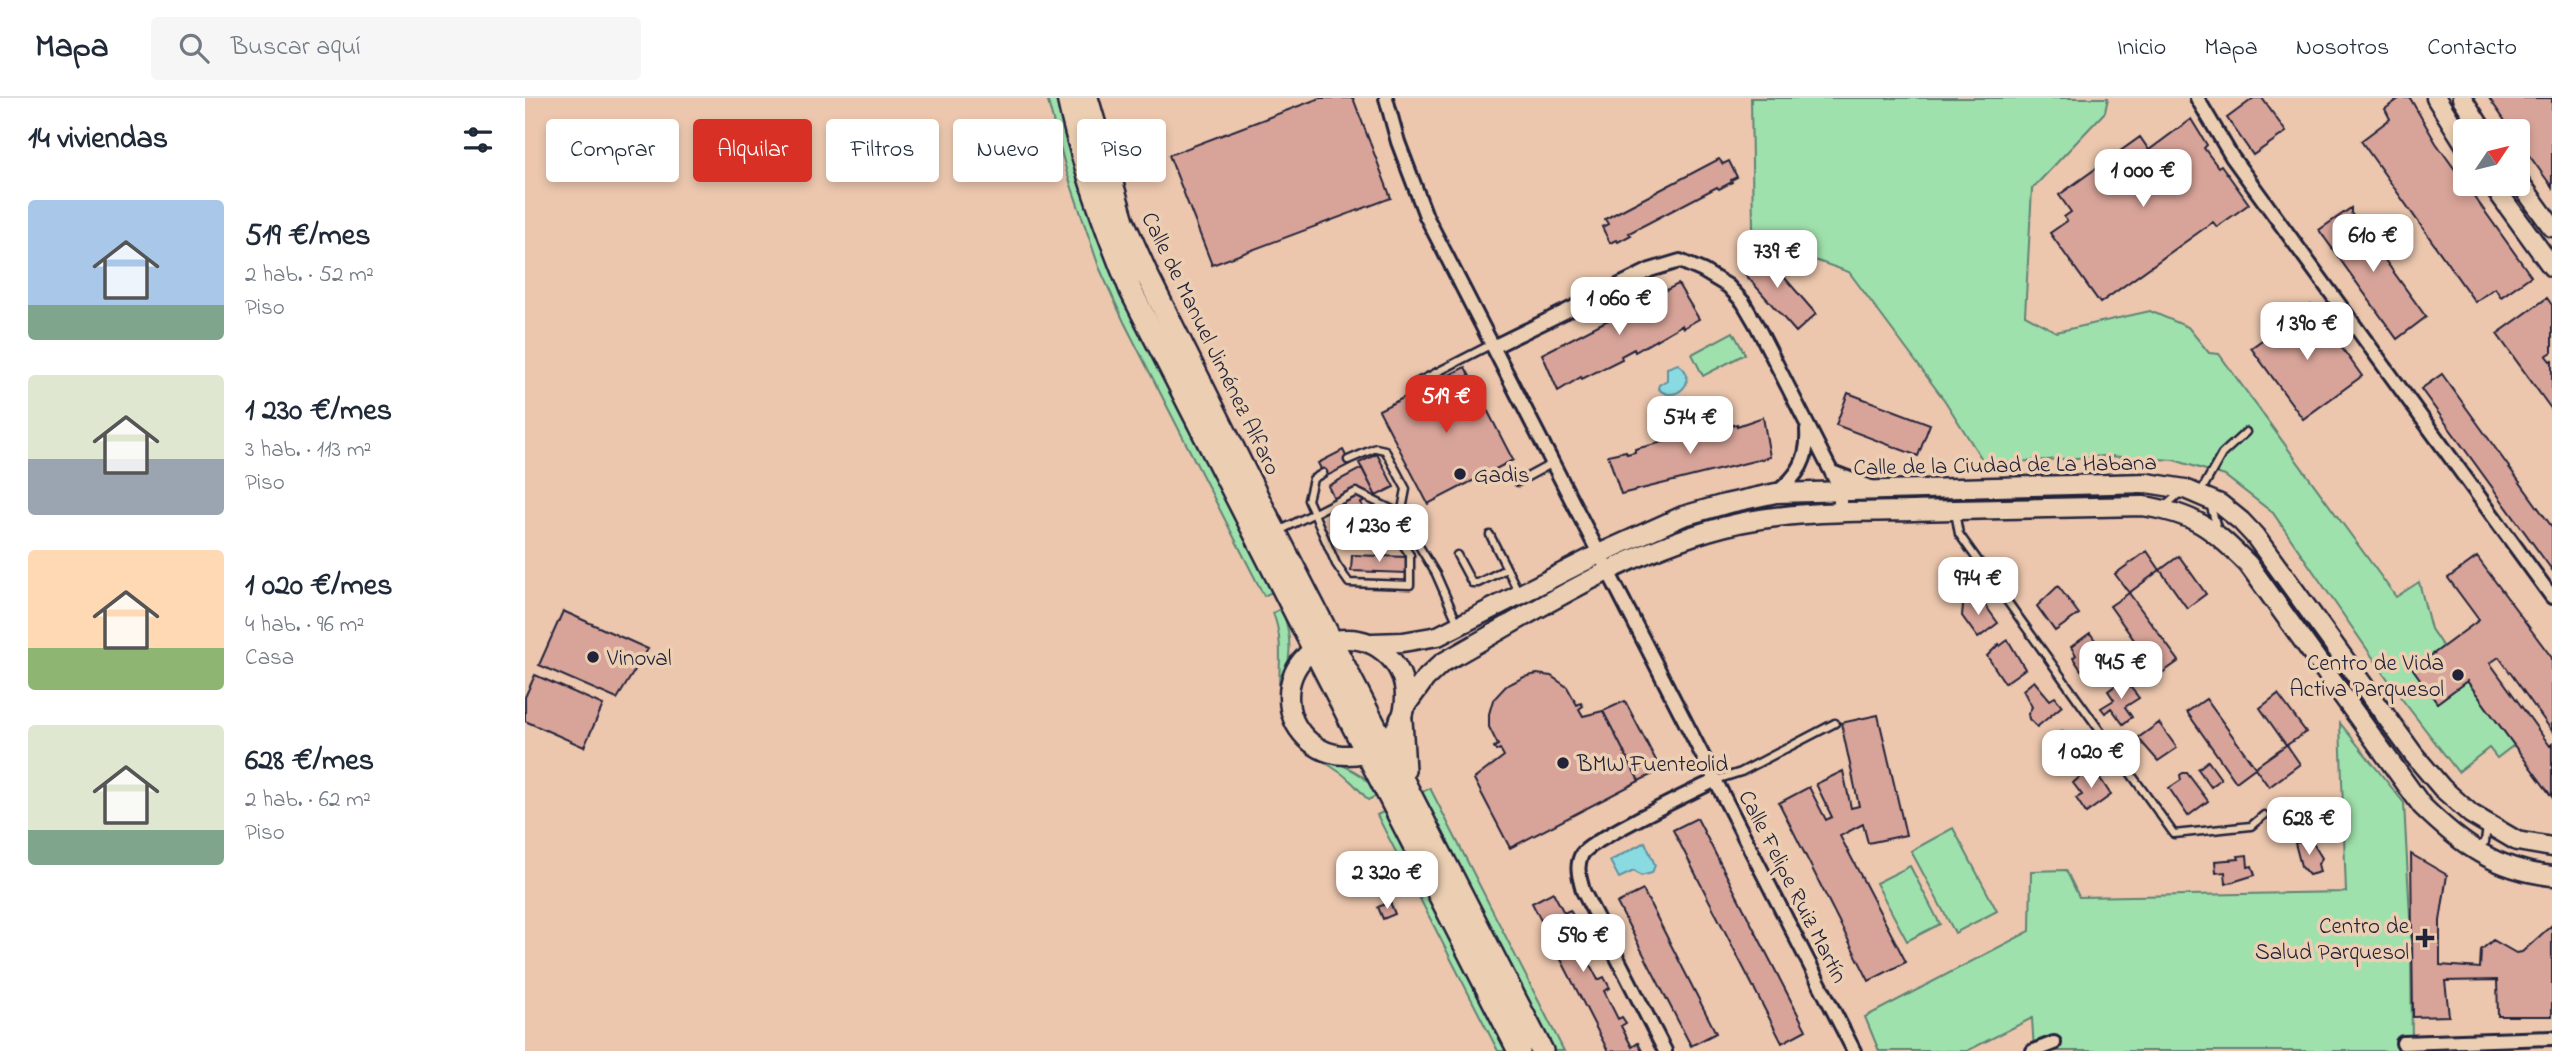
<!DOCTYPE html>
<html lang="es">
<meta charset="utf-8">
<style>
body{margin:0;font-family:"Indie Flower",sans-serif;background:#f6f6f7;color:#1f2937;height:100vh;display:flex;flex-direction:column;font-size:26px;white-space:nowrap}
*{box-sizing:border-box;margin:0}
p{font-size:23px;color:#747a83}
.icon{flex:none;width:38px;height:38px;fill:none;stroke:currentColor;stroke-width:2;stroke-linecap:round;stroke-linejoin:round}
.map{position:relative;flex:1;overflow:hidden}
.details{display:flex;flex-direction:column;background:#fff;width:525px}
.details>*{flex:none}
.hud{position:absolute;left:21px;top:21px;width:665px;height:63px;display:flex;gap:14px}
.needle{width:46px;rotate:55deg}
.buttons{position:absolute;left:1928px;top:21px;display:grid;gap:14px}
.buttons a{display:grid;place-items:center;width:77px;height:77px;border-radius:7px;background:#fff;box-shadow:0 4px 10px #0003;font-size:35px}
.price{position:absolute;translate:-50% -60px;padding:0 16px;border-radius:14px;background:#fff;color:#222;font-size:23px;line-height:46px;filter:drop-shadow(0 2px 4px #0008)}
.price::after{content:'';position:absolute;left:50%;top:42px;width:21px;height:16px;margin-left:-10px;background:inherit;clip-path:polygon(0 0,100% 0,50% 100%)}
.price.active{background:#d93025;color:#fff}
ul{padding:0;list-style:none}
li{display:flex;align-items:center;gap:21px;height:175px;padding:0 28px}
li span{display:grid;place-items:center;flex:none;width:196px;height:140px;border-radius:7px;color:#555}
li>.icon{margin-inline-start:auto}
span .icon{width:84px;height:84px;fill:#fffc;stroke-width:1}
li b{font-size:30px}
h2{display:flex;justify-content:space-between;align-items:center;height:84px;padding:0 28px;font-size:30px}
.chip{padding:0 24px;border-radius:7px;background:#fff;box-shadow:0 4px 10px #0003;font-size:24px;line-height:63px}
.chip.active{background:#d93025;color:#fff}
header{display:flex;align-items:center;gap:42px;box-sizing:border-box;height:98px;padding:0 35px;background:#fff;border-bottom:2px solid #e0e1e3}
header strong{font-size:33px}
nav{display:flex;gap:38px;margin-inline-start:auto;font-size:24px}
.search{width:490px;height:63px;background:#f6f6f7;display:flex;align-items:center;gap:18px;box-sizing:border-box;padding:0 24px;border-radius:7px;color:#747a83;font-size:26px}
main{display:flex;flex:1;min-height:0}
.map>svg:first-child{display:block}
.green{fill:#9fe1ac;stroke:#608274;stroke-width:2}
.water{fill:#8adbe1;stroke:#60919f;stroke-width:2}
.building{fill:#d8a499;stroke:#22223b;stroke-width:2}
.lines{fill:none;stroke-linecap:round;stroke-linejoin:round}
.lane-casing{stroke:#22223b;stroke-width:11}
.street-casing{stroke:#22223b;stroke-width:18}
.secondary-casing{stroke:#22223b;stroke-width:23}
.highway-casing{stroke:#22223b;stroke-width:26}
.lane{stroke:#eccfb3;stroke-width:6}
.street{stroke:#eccfb3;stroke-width:12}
.secondary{stroke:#eccfb3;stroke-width:18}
.highway{stroke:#eccfb3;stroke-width:21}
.poi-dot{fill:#22223b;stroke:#eccfb3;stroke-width:2.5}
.labels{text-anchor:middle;stroke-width:7;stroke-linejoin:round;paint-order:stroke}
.street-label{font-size:23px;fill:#22223b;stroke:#eccfb3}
.poi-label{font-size:23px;fill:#22223b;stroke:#eccfb3;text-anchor:start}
</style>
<header>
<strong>Mapa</strong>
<div class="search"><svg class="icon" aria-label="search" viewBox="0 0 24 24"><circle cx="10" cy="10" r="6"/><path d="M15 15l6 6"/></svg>Buscar aquí</div>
<nav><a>Inicio</a><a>Mapa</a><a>Nosotros</a><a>Contacto</a></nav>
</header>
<main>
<section class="details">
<h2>14 viviendas<svg class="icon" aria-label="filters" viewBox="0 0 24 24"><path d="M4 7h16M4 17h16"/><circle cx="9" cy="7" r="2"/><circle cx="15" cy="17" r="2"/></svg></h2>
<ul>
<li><span style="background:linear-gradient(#a9c7e8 75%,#7fa58c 0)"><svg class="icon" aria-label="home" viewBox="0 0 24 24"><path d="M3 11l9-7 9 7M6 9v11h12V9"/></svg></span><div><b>519 €/mes</b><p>2 hab. · 52 m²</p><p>Piso</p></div></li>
<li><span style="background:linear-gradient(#dfe7d0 60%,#9aa5b1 0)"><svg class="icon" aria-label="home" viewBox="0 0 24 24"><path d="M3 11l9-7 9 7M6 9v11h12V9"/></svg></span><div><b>1 230 €/mes</b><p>3 hab. · 113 m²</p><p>Piso</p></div></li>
<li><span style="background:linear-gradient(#ffd9b3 70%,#8fb573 0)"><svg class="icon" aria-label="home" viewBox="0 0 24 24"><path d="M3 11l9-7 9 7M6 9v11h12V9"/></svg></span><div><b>1 020 €/mes</b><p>4 hab. · 96 m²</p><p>Casa</p></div></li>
<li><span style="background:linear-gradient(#dfe7d0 75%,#7fa58c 0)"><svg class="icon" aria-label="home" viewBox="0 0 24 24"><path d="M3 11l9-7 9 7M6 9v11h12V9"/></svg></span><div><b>628 €/mes</b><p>2 hab. · 62 m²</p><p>Piso</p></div></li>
</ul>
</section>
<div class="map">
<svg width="2027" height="953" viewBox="0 0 2027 953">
<rect width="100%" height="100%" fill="#ecc7ae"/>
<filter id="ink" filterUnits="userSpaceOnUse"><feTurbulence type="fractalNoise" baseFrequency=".0143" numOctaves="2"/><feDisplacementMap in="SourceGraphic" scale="14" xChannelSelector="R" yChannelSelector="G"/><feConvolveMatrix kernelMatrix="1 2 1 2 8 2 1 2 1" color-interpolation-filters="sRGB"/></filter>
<g filter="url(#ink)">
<!-- green -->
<path class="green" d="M522 0H534L552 72 749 493 739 498 599 224 574 169 542 75Z
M1226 0H1583L1580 14 1507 91 1500 217 1531 234 1625 213 1663 229 1684 255 1694 256 1871 499 1894 484 1906 531 1918 549 1888 571 1912 604 1942 583 1989 647 1972 660 1964 650 1933 674 1873 596 1748 415 1700 378 1649 362 1581 358 1460 366 1420 303 1324 174 1264 153 1228 130Z
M1208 234 1220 256 1178 278 1167 256Z
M757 510C762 525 766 542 764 558 762 589 748 604 769 635 790 667 834 661 853 697L843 702C832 689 822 678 807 669 794 660 777 653 768 641 740 602 766 560 748 515Z
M1815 625 1879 705 1886 838 1887 953H1509L1507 920 1442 953H1354L1340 919 1505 833 1506 773 1541 772 1554 799 1821 794Z
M905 690 1039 953H1028L895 695Z
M862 712 986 953H973L852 717Z
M1428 730 1472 813 1430 835 1386 753Z
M1385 768 1415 826 1382 843 1351 785Z"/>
<!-- water -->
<path class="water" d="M1153 266C1177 282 1148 308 1133 290L1134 287 1142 282V270Z
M1120 744 1130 767 1127 775 1116 778 1109 773 1094 780 1085 763Z"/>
<!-- building -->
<path class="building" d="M795 0H828L866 100 687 167 644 57Z
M1729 0H1737L1761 34 1728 57 1702 20Z
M1875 0H1885L1911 45 2006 178 1976 199 1970 190 1950 204 1836 43 1865 21 1860 11Z
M1964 0H2027V89L1993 42V33H1987Z
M1666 21 1682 47 1679 50 1693 69 1696 67 1724 106 1692 129 1688 124 1575 205 1525 135 1542 123 1539 119 1546 114 1534 97 1615 39 1624 52Z
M1194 61 1198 66 1204 63 1212 79 1206 82 1207 84 1194 91 1192 89 1104 135 1106 137 1093 144 1091 142 1085 145 1077 129 1083 126 1080 121Z
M1826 110V115L1901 219 1872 241 1794 132Z
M1234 150 1291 216 1271 234 1213 168Z
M1153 186 1174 221 1158 230 1157 227 1110 254 1109 251 1096 258 1097 261 1057 281 1056 279 1033 293 1017 256Z
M2022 200 2027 207V254L2021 258 2025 263 2027 262V312L1972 236Z
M1786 207 1837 278 1778 321 1726 250Z
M940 269 988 362 903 406 854 312Z
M1917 276 2027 429V472L1896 291Z
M1323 295 1405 326 1393 358 1311 327Z
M1238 319 1245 359 1096 396 1083 357 1101 353 1102 356 1110 354V351L1154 340V343L1169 339 1168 337 1212 326V328Z
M818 352 825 366 800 379 793 365Z
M852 356 869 389 851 398 834 365Z
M837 370 851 398 836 405 838 409 818 419 803 388Z
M1622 453 1635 472 1654 458 1681 496 1662 510 1635 472 1604 495 1654 563 1634 577 1585 508 1604 495 1590 476Z
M827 457 883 459 882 475 826 473Z
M1952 459 2027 560V633L1974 559 1965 565 2025 648 2027 646V699L1942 583 1912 605 1888 571 1954 522 1923 480Z
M1533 488 1554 516 1530 533 1512 508Z
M1453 497 1473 525 1453 540 1437 518 1438 507Z
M38 513 123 551 92 601 14 567Z
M1565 535 1585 563 1567 579 1560 569 1556 572 1548 560 1551 557 1546 549Z
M1483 542 1500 571 1480 585 1462 558 1474 546 1475 548Z
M1012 576 1026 578 1042 589 1052 607 1056 605 1058 608 1054 611 1058 618 1078 613 1114 683 985 750 949 681 979 658 975 651 971 653 969 649 973 647 964 629V616L968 602 981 588 999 579Z
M10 577 78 607 59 649 0 623V599Z
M1599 581 1614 600 1600 609 1607 619 1598 626 1586 610 1580 615 1576 610 1589 602 1583 593Z
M1509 583 1525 602 1530 599 1537 608 1512 629 1504 621 1503 616 1507 609 1498 592Z
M1753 596 1781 634 1762 647 1775 666 1744 689 1730 670 1711 684 1662 614 1681 601 1730 669 1761 647 1735 610Z
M1100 603 1136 672 1114 683 1078 613Z
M1353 617 1381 737 1343 745 1338 726 1315 738 1381 864 1344 883 1254 705 1284 689 1301 722 1307 719 1291 686 1318 673 1326 710 1334 708 1316 625Z
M1634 625 1652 650 1633 663 1613 640Z
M1538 633 1544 640 1548 637 1559 653 1537 669 1520 646Z
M1683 663 1696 681 1686 689 1673 671Z
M1567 668 1586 697 1561 715 1551 700 1557 697 1548 685Z
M1658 675H1662L1683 703 1663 718 1644 690 1656 682 1655 677Z
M1172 720 1281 932 1257 945 1148 732Z
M1786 742 1797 760 1793 766 1795 774 1784 777 1776 768 1770 745Z
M1886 756 1922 777 1915 823V867L1955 870 1956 852 1968 842 1991 855 1997 854 2027 827V918H1973L1972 882 1920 883 1924 918 1888 919Z
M1722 757 1723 769 1727 768 1730 777 1701 786 1700 774 1691 775 1690 763 1714 761 1713 758Z
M1118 792 1191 935 1166 948 1092 805Z
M1028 794 1039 815 1045 812 1051 823 1044 826 1073 882 1079 879 1085 890 1079 893 1093 921 1097 919 1101 925 1096 928 1107 949 1113 945 1117 953H1083L1007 805Z
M865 804 870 816 858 821 853 809Z"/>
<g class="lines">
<!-- lane casing -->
<g class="lane-casing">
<path id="lane" d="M891 285 967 246
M798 375 788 381 783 402 811 466 824 485 885 487V457L872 438 881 391 860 352 851 350 823 362
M993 384 1028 365
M1675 395 1697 356 1721 334
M1685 406 1693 433
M1638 410 1656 394
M1430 414 1434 436 1649 736 1726 728 1739 717
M752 434 831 394 874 415 911 476 933 526
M965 437 994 495
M932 457 947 485H953L981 471
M1191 682 1216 674 1310 625
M1953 749 1960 744 1962 729"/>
</g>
<!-- street casing -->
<g class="street-casing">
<path id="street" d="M861 0 873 44 901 118 1329 953
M1672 0 1707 59 2027 499
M968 249 1125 172 1155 163 1178 173 1203 188 1218 204 1232 228 1316 393 1314 415
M1307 374 1346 389
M1251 395C1273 378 1284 361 1282 332
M1878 945 2027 940
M1140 953 1058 793C1055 780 1050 769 1057 756 1066 742 1169 693 1191 682
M1508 953 1529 945"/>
</g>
<!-- secondary casing -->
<g class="secondary-casing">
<path id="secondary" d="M1911 0 1941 48
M1937 0 1958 33
M1993 82 2027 129
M1967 86 2027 169
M764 599a58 58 0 1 1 116 0a58 58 0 1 1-116 0Z
M847 545 878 544 913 538 1076 455 1158 418 1200 406 1251 395 1622 385 1660 391 1695 406 1716 423 1730 438 1889 657 1917 690 1946 716 1992 743 2027 749
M879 610 900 581 917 565C1011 513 1108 448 1214 425 1271 413 1331 414 1389 413 1465 411 1541 410 1618 408 1670 416 1686 429 1723 466L1897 708C1937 747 1969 771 2027 778"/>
</g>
<!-- highway casing -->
<g class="highway-casing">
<path id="highway" d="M543 0C557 67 580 130 606 193L994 953
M562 0 598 123 623 179 738 410 1017 953
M876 622 879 672"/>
</g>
<!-- lane -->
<use href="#lane" class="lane"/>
<!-- street -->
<use href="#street" class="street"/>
<!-- secondary -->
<use href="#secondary" class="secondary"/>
<!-- highway -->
<use href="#highway" class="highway"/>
</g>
</g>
<!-- markers -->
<g class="poi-dot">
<circle cx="935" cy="376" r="7"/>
<circle cx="68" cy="559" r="7"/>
<circle cx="1933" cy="577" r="7"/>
<circle cx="1038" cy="665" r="7"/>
<path d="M1896.5 829.5h7v7h7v7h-7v7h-7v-7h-7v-7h7z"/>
</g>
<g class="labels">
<!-- street labels -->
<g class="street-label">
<text transform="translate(687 245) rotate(64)" y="8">Calle de Manuel Jiménez Alfaro</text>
<text transform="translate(1480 366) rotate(-1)" y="8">Calle de la Ciudad de La Habana</text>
<text transform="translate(1269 788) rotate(63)" y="8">Calle Felipe Ruiz Martín</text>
</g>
<!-- poi labels -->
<g class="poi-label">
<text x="949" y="384">Gadis</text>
<text x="82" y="567">Vinoval</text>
<text x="1919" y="572" text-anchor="end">Centro de Vida<tspan x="1919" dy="26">Activa Parquesol</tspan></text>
<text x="1052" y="673">BMW Fuenteolid</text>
<text x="1884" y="835" text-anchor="end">Centro de<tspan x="1884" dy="26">Salud Parquesol</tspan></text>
</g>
</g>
</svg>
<div class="buttons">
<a><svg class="needle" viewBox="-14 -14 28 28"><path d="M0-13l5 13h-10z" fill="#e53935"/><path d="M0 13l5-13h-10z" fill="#747a83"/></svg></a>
</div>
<b class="price" style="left:1618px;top:111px">1 000 €</b>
<b class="price" style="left:1848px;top:176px">610 €</b>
<b class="price" style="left:1252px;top:192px">739 €</b>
<b class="price" style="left:1094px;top:239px">1 060 €</b>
<b class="price" style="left:1782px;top:264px">1 390 €</b>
<b class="price active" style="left:921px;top:337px">519 €</b>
<b class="price" style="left:1165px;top:358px">574 €</b>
<b class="price" style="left:854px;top:466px">1 230 €</b>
<b class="price" style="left:1453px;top:519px">974 €</b>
<b class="price" style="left:1596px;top:603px">945 €</b>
<b class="price" style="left:1566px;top:692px">1 020 €</b>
<b class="price" style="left:1784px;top:759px">628 €</b>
<b class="price" style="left:862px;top:813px">2 320 €</b>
<b class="price" style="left:1058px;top:876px">590 €</b>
<div class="hud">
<a class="chip">Comprar</a>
<a class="chip active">Alquilar</a>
<a class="chip">Filtros</a>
<a class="chip">Nuevo</a>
<a class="chip">Piso</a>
</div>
</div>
</main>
